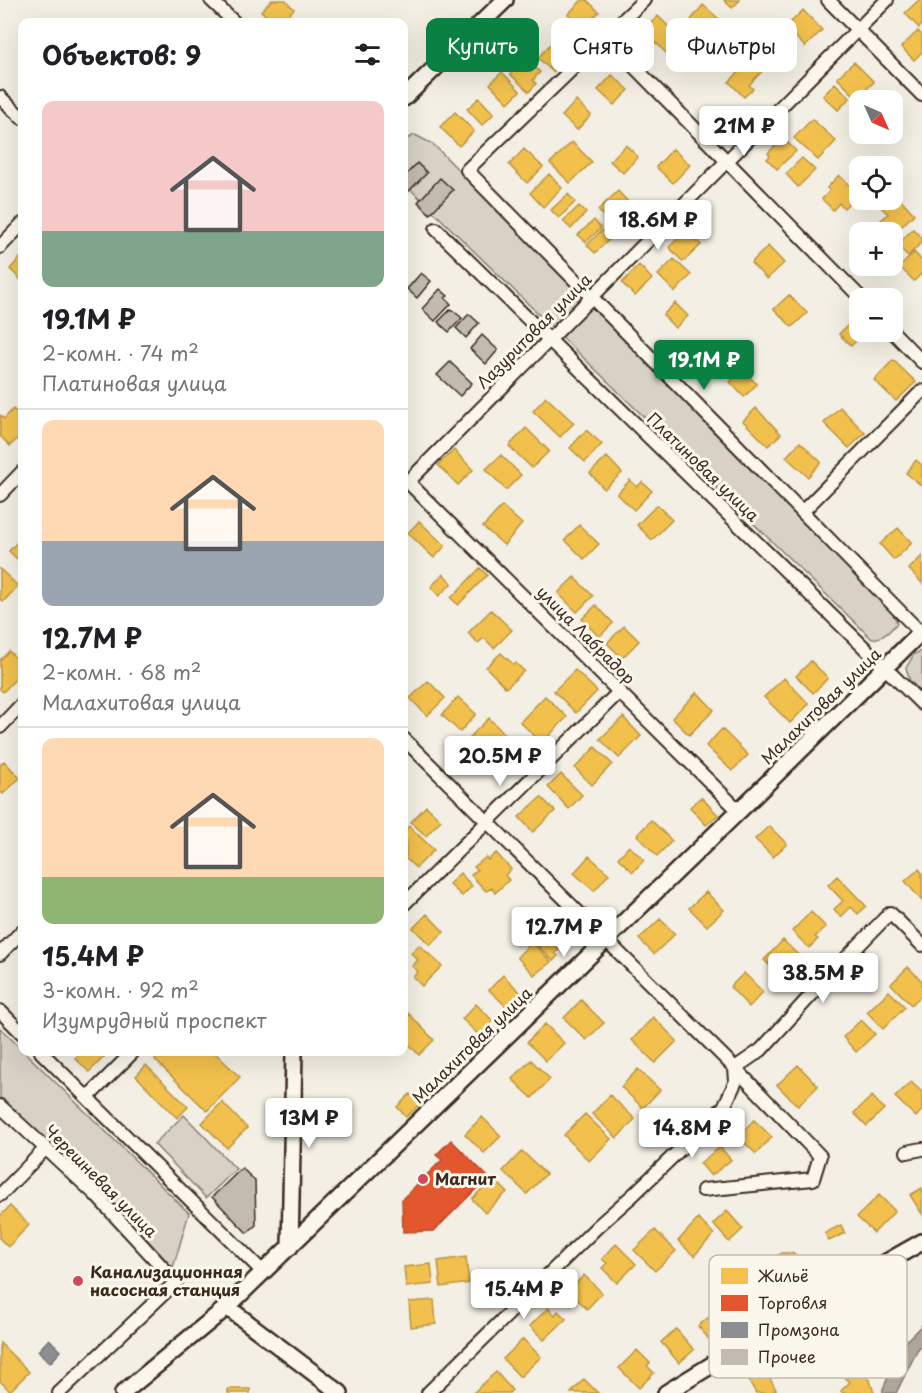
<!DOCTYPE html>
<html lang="ru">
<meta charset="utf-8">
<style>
body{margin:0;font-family:"Playpen Sans",sans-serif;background:#f2f2f2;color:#202124;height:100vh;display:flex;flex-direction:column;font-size:22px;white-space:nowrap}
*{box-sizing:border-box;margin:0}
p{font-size:20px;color:#757577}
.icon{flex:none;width:33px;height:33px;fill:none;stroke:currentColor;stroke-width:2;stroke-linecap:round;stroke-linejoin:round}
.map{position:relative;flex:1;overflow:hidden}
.drawer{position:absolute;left:18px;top:18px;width:390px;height:1038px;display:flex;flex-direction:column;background:#fff;border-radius:12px;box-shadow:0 6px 24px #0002}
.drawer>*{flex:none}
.guide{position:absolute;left:426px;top:18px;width:405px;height:54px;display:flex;gap:12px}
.needle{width:39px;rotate:135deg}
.buttons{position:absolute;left:849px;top:90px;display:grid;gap:12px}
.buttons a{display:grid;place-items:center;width:54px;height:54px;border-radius:12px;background:#fff;box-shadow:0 6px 24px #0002;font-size:30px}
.price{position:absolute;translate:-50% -51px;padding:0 14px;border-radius:6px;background:#fff;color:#222;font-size:20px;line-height:39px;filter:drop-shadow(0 2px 3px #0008)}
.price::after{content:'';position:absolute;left:50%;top:36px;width:18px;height:14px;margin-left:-9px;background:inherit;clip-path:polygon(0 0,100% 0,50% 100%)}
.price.selected{background:#0b8043;color:#fff}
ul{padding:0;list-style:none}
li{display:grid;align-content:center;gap:12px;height:318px;padding:0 24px}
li+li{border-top:2px solid #e0e0e0}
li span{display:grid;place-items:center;height:186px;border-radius:12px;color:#555}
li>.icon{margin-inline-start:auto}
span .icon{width:108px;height:108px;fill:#fffc;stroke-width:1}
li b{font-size:26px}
h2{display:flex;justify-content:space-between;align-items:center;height:72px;padding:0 24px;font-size:26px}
.pill{padding:0 21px;border-radius:12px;background:#fff;box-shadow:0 6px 24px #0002;font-size:21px;line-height:54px}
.pill.selected{background:#0b8043;color:#fff}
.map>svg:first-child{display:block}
.green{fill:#d8d1c6;stroke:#8a7e72;stroke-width:1.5}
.water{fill:#afa69a;stroke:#817468;stroke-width:1.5}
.homes{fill:#f2c14e;stroke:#bb9440;stroke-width:1.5}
.shops{fill:#e4572e;stroke:#b14a29;stroke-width:1.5}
.industry{fill:#8d8d92;stroke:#746f6f;stroke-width:1.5}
.building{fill:#c3bbb0;stroke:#3b2a1e;stroke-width:1.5}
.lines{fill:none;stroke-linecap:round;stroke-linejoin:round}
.minor-casing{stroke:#3b2a1e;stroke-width:16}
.tertiary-casing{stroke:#3b2a1e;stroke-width:20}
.minor{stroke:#fbf7ec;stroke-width:12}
.tertiary{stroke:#fbf7ec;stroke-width:15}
.poi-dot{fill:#d1495b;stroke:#fbf7ec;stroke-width:2}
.labels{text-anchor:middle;stroke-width:6;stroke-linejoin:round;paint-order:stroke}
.street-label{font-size:16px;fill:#3b2a1e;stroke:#fbf7ec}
.poi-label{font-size:16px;font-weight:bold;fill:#3b2a1e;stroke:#fbf7ec;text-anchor:start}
.key{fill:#fbf7ec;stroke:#c1baae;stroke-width:1.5}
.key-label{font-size:16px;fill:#3b2a1e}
</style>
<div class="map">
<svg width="922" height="1393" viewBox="0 0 922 1393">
<rect width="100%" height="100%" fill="#f3efe4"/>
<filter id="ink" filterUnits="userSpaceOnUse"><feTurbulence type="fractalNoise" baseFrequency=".0167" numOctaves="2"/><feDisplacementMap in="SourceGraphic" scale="12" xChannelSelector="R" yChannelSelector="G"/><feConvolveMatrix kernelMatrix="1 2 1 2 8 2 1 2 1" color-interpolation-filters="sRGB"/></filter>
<g filter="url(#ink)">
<!-- green -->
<path class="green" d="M415 135 433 144 893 613 897 623C889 632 884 638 872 639L404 183V140Z
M922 651V693L910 681 906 668 914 654Z
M0 1028 189 1213 173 1268 134 1226 0 1098Z
M184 1115 236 1169 206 1198 154 1144Z"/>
<!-- water -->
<path class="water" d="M922 1325V1345L918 1349 896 1393H883V1389L902 1345Z"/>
<!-- homes -->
<path class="homes" d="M272 0H285L294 9 281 22H267L270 19 261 11Z
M582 0H587L599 12 583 28 568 14Z
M724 0H740L732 8Z
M919 0H922V25L919 28 905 13Z
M703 5 719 19 707 33 691 20Z
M803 10 822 30 805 47 786 27Z
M658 16 680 38 666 53 655 42 650 48 638 36Z
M767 21 782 36 772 46 757 31Z
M562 31 573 41 559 56 564 60 553 72 538 58Z
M918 31 922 35V52L914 60 901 47Z
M525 58 540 72 533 80 536 84 529 92 510 74Z
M752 58 764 69 749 85 753 89 744 97 729 82Z
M854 62 874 82 857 98 837 78Z
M502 72 520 91 508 103 490 84Z
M612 75 629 90 614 105 598 90Z
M835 83 850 98 838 110 823 96Z
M479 98 494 114 482 125 467 109Z
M576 101 591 115 577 130 562 116Z
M455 112 474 131 459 146 440 127Z
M812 119 836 141 818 160 794 138Z
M785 140 796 151 777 169 767 159 770 156 768 153 779 142 781 144Z
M572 142 592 162 570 183 550 163Z
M626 145 638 157 623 173 610 161Z
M524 149 543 167 527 183 509 165Z
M673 149 690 165 673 183 656 167Z
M802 158 815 170 798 187 786 174Z
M549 174 562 188 543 207 530 193Z
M839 175 858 194 844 208 839 203 833 210 822 199 830 191 827 188Z
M618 191 637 212 617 231 598 210Z
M895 193 914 214 898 230 900 233 892 240V232H878L873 227 888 214 880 206 888 200H892V195Z
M568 194 575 202 559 218 551 210Z
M579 206 586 213 571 229 563 221Z
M594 220 601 228 586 242 578 235Z
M913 229 922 238V242L908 256 897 245Z
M602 230 611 238 595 253 587 245Z
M687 230 701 245 683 262 669 247Z
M768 246 784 263 767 279 751 263Z
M914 252 922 261V273L914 281 900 267Z
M20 258 22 260V281L10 269Z
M674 259 691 275 675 292 658 275Z
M639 265 652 279 635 296 622 283Z
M789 295 807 313 792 327 774 309Z
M675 303 688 316 675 328 663 315Z
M853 320 860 326V332H865L851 346 839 334Z
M720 345 737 362 721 377 704 361Z
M893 360 916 382 896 401 874 380Z
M742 370 757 384 744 397 730 382Z
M546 397 574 423 560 437 533 411Z
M840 407 865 433 849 448 824 423Z
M756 408 781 434 768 446 743 421Z
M13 409 22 418V439L20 436 10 446 0 436V415L4 419Z
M526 428 549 451 532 468 509 446Z
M586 430 602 444 585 462 570 448Z
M800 442 821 462 808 477 786 457Z
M454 450 473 470 458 485 438 465Z
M501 455 521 475 506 490 486 469Z
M607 457 622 473 604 489 590 473Z
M916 460 922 465V486L906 473Z
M630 480 637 487 642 482 652 491 634 510 617 494Z
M657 505 672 520 652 540 637 525Z
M502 506 522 524 504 545 483 527Z
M419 521 445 546 434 558 408 533Z
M579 525 599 544 584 559 565 540Z
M898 528 912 543 894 560 880 544Z
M22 537V564L9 551Z
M922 556V583L909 569Z
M480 568 487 575 458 605 451 598Z
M0 569 18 586 3 602 0 599Z
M443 574 452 583 439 596 431 587Z
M574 577 593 596 577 612 558 593Z
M596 605 613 623 599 637 582 619Z
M491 610 512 630 494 648 484 638 478 643 468 633Z
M624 626 639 641 622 658 607 643Z
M9 651 22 665V672L3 692 0 689V660Z
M501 653 513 664 516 663 524 671 506 688 486 667Z
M811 661 828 678 813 693 796 676Z
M575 670 597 691 576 713 554 691Z
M784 678 809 704 790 723 764 697Z
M428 681 445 698 427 716 410 698Z
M697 692 714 710 689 735 672 718Z
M545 696 567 717 542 743 520 722Z
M458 697 476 714 460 732 442 715Z
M623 717 641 736 619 758 600 739Z
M489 718 518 748 500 767 470 737Z
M722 729 748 755 732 771 706 746Z
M595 747 612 764 592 785 575 768Z
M4 761 20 778 3 794 0 791V765Z
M561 774 582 795 569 809 548 787Z
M541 797 555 811 533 832 519 817Z
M701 797 718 815 706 825 690 807Z
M426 806 441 820 426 836 411 822Z
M651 820 672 841 657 856 637 835Z
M409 826 434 850 416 868 406 859 407 841 404 837V831Z
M769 826 787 844 773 857 755 839Z
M629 846 644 860 633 872 618 858Z
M496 853 511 869 505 875 509 880 495 893 492 888 486 891 471 875 477 870 474 867 486 857 488 860Z
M589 856 609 874 594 891 574 873Z
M919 869 922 873V901L905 881Z
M460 873 472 886 462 896 449 884Z
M837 876 866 906 858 914 851 907 841 917 834 909 843 901 828 885Z
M706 892 724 910 707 926 689 908Z
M811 912 826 927 815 937 818 939 809 948 792 931Z
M427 914 444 932 430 945 413 928Z
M660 919 675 934 654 954 639 939Z
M546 929 563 946 555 953 558 956 553 961 534 942Z
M783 940 800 957 782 977 764 960Z
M532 942 551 962 534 975 517 957Z
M419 945 442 966 422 986 413 977 418 972 412 966 418 960 411 953Z
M908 967 922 981V995L911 1005 891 984Z
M744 973 763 992 749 1007 730 987Z
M503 975 523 995 509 1009 489 990Z
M889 991 905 1007 883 1029 867 1012Z
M581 1000 604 1023 586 1040 564 1018Z
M476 1004 493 1021 479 1035 462 1019Z
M408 1013 434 1040 419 1055 404 1039Z
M653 1017 677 1041 655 1063 632 1040Z
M861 1020 875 1034 856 1052 843 1037Z
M545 1024 564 1043 546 1061 527 1042Z
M82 1052H98L104 1057 89 1072 75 1058Z
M163 1052H214L240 1077 207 1111 155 1060Z
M531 1060 550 1079 532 1098 512 1079Z
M146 1065 188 1107 177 1118 136 1076Z
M798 1065 818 1086 798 1106 777 1085Z
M638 1069 660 1090 643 1108 621 1087Z
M911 1082 922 1092V1110L916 1117 895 1097Z
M410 1094 420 1104 406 1117 397 1107Z
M610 1095 635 1119 617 1138 592 1114Z
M872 1096 884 1109 867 1126 854 1113Z
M222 1102 247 1128 227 1148 202 1123Z
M585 1114 611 1139 589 1161 564 1135Z
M482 1117 501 1136 484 1153 465 1134Z
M754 1120 772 1137 756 1154 738 1136Z
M720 1147 731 1160 711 1176 700 1163Z
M522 1151 546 1174 527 1194 503 1171Z
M493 1178 507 1192 485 1213 472 1199Z
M922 1188V1214L910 1195Z
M879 1195 895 1211 874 1233 857 1217Z
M10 1206 29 1225 8 1247 0 1239V1216Z
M727 1211 743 1229 729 1242 713 1224Z
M698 1219 714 1234 694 1256 678 1241Z
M841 1225 845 1233 829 1241 825 1233Z
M655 1230 676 1251 655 1271 634 1250Z
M616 1244 636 1264 617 1283 602 1268 607 1263 602 1259Z
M782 1253H792L800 1259 796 1265 802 1268 788 1288 773 1279 779 1271 772 1259Z
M466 1257 469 1283 441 1287 438 1261Z
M431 1264 433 1284 406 1287 404 1267Z
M584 1275 602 1293 587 1309 569 1291Z
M434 1300 436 1324 411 1327 409 1302Z
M548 1308 555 1315 558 1311 566 1319 544 1340 530 1326Z
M716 1311 731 1330 713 1344 698 1326Z
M676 1329 694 1350 679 1363 661 1342Z
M523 1339 541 1357 520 1377 503 1359Z
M0 1343 29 1372 10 1391 0 1381Z
M637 1350 650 1363 647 1366 654 1373 639 1388 619 1368Z
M857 1367 870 1380 874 1393H843L841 1391 850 1382 845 1378Z
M766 1371 776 1390 770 1393H756L749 1381Z
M496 1372 512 1390 509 1393H473Z
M584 1379 598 1393H571Z
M228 1389H250V1393H228Z"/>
<!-- shops -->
<path class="shops" d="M451 1140 488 1177 434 1231 403 1232 402 1199 442 1160 436 1155Z"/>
<!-- industry -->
<path class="industry" d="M49 1339 61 1351 50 1363 38 1351Z"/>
<!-- building -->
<path class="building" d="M417 163 427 173 406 194 404 192V177Z
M440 178 453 190 430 214 418 202Z
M421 273 431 281 417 298 407 289Z
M440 289 448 296 445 298 451 304 435 321 422 309Z
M451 309 462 318 449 332 438 322Z
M469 314 479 323 466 338 456 328Z
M482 335 498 350 486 364 470 349Z
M450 362 472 383 460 396 437 375Z
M242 1168 255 1181 256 1225 247 1233 212 1197Z"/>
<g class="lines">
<!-- minor casing -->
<g class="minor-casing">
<path id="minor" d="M211 0 234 22
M644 0 467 170 922 634
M828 0 922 95
M605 37 861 298
M0 97 22 118
M436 229 922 704
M0 247 22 224
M892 331 922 362
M0 495 22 472
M802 512 922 391
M0 727 22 704
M404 739 735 1068 820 1156 813 1179 703 1190
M739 811 408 482 887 0
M404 904 619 692
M0 954 22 931
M0 1011 22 1033
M41 1052 263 1272
M735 1068 761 1050 824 981 890 913 922 945
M88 1097 133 1052
M0 1106 95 1194 176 1282 59 1393
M907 1152 922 1149
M0 1195 45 1149
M428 1393 598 1226 633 1195 724 1107 736 1081 735 1068"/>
</g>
<!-- tertiary casing -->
<g class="tertiary-casing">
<path id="tertiary" d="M404 98 505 0
M290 1247 294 1052
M227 1307 744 806 922 631
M123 1393 227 1307 340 1393
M666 1393 788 1318 922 1242"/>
</g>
<!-- minor -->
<use href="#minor" class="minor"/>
<!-- tertiary -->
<use href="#tertiary" class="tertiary"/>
</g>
</g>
<!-- markers -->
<g class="poi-dot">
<circle cx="423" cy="1179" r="6"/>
<circle cx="78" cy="1281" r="6"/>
</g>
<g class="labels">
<!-- street labels -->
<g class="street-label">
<text transform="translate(534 331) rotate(-45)" y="6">Лазуритовая улица</text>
<text transform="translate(703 467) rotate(44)" y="6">Платиновая улица</text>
<text transform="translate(586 635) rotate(45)" y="6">улица Лабрадор</text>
<text transform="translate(821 706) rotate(-44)" y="6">Малахитовая улица</text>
<text transform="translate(472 1045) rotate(-44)" y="6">Малахитовая улица</text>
<text transform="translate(101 1181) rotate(45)" y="6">Черешневая улица</text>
</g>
<!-- poi labels -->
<g class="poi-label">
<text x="435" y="1185">Магнит</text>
<text x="90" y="1278">Канализационная<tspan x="90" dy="18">насосная станция</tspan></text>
</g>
</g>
<!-- legend -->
<rect x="709" y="1255" width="198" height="123" rx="9" class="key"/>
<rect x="721" y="1268" width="27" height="16" fill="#f2c14e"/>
<rect x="721" y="1295" width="27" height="16" fill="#e4572e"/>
<rect x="721" y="1322" width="27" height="16" fill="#8d8d92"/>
<rect x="721" y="1349" width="27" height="16" fill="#c3bbb0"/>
<g class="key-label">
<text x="758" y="1282">Жильё</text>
<text x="758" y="1309">Торговля</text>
<text x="758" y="1336">Промзона</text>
<text x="758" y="1363">Прочее</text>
</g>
</svg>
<div class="buttons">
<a><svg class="needle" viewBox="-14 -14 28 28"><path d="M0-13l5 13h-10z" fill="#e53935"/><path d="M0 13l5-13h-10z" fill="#757577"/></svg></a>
<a><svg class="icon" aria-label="locate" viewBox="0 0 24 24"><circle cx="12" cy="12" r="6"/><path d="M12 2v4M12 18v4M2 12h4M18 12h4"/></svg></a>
<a>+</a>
<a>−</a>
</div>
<b class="price" style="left:744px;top:157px">21M ₽</b>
<b class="price" style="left:658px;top:251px">18.6M ₽</b>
<b class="price selected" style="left:704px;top:391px">19.1M ₽</b>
<b class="price" style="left:500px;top:787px">20.5M ₽</b>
<b class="price" style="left:564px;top:958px">12.7M ₽</b>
<b class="price" style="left:823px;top:1004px">38.5M ₽</b>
<b class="price" style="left:309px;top:1149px">13M ₽</b>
<b class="price" style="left:692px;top:1159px">14.8M ₽</b>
<b class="price" style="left:524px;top:1320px">15.4M ₽</b>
<div class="guide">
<a class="pill selected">Купить</a>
<a class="pill">Снять</a>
<a class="pill">Фильтры</a>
</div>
<section class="drawer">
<h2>Объектов: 9<svg class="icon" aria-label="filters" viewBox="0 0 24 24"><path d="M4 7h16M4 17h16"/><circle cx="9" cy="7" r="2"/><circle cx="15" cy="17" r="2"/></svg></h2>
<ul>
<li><span style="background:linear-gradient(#f6c9c9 70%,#7fa58c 0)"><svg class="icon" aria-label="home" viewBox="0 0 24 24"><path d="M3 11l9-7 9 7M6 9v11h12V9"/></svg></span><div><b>19.1M ₽</b><p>2-комн. · 74 m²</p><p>Платиновая улица</p></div></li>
<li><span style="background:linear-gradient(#ffd9b3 65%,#9aa5b1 0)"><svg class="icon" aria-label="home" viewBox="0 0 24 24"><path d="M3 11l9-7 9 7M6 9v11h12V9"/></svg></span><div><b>12.7M ₽</b><p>2-комн. · 68 m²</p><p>Малахитовая улица</p></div></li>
<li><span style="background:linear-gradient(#ffd9b3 75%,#8fb573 0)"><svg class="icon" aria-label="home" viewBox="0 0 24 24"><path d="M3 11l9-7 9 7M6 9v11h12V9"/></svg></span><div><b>15.4M ₽</b><p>3-комн. · 92 m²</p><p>Изумрудный проспект</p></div></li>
</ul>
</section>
</div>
